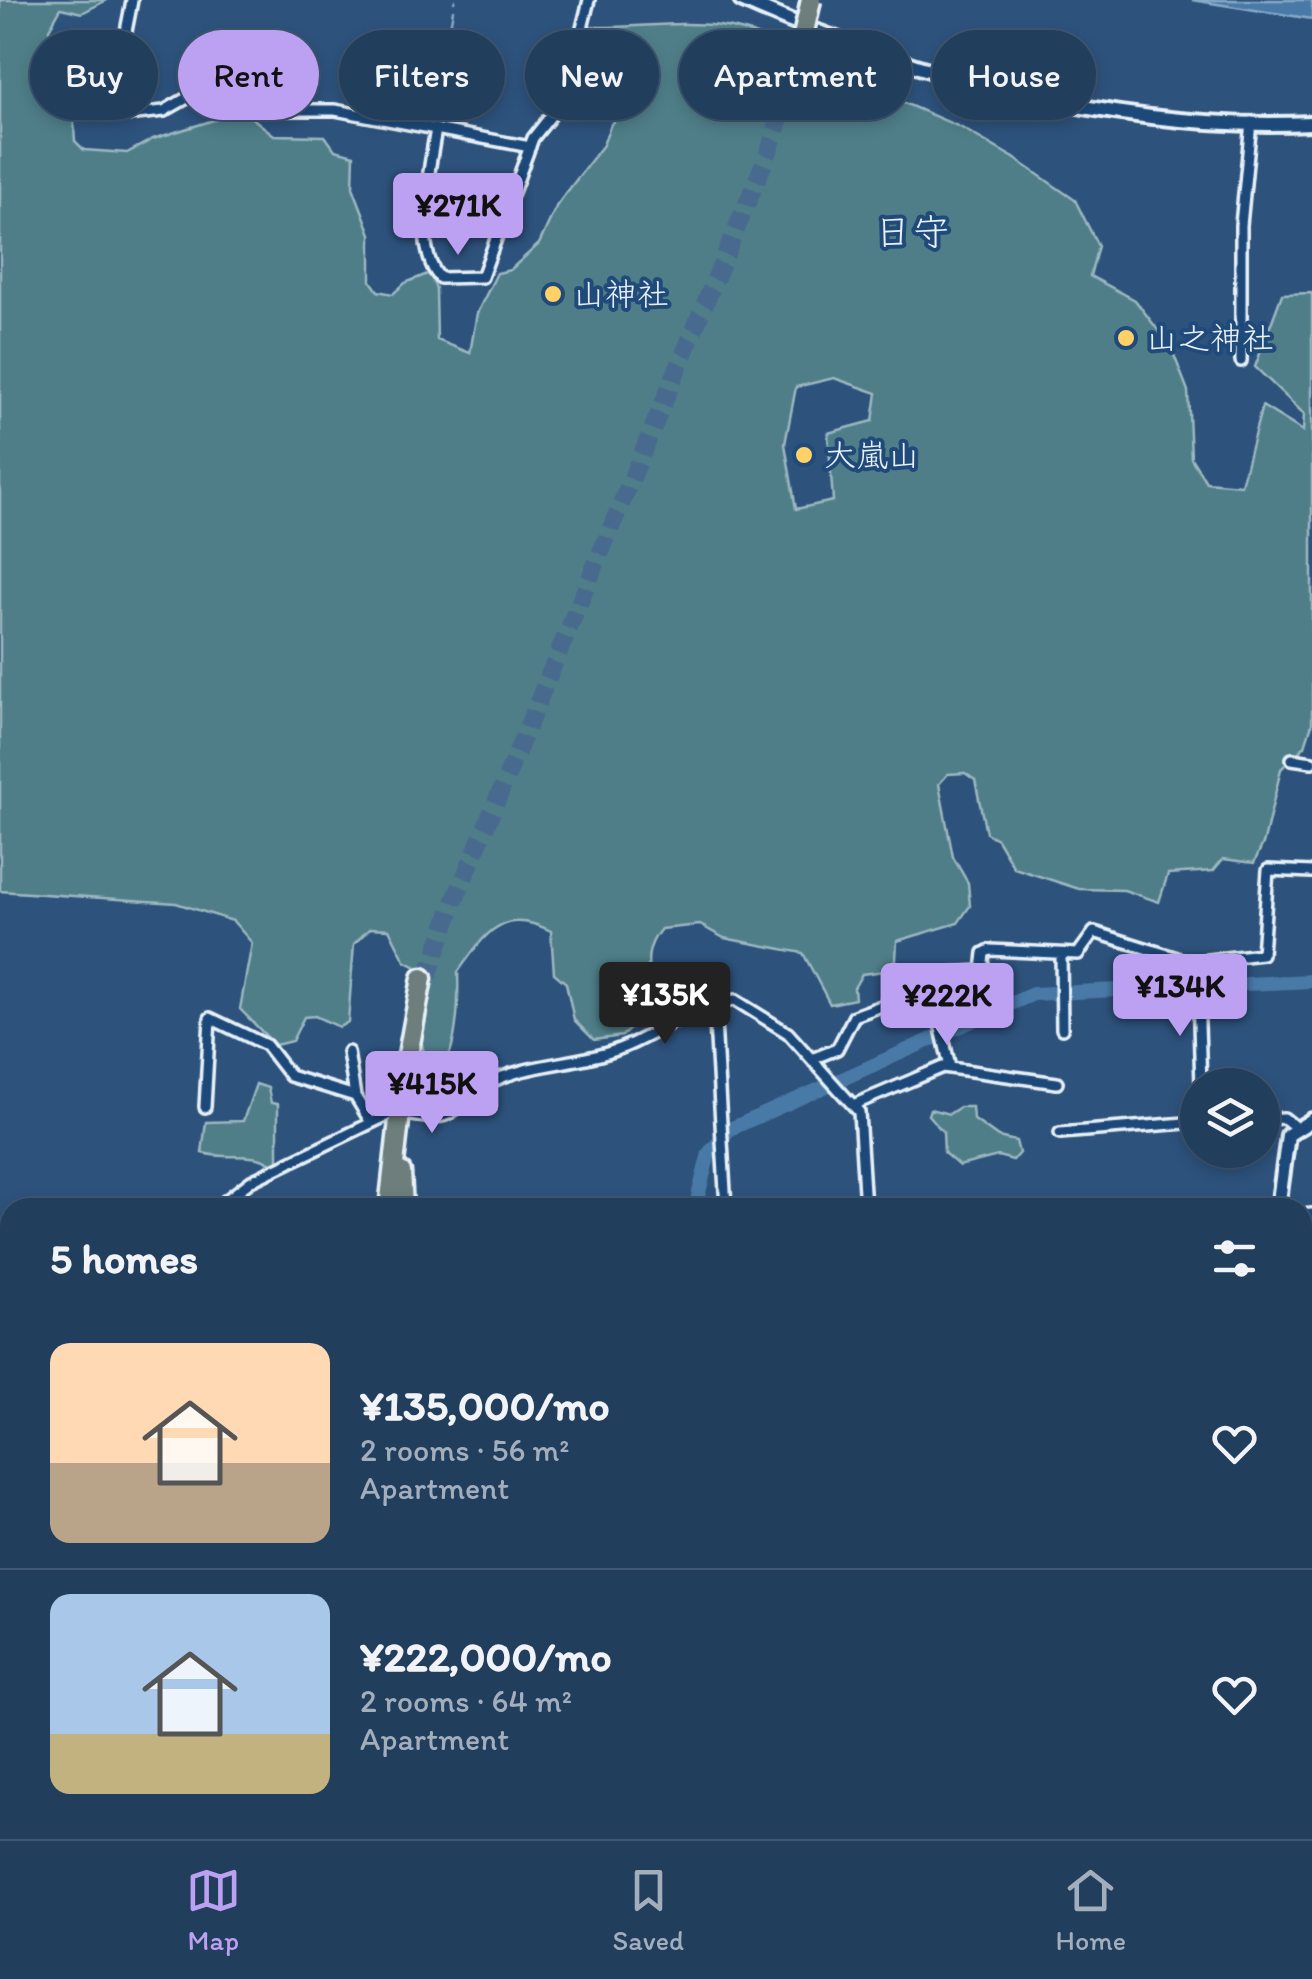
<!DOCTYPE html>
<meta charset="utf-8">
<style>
body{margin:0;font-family:Itim,"Klee One",sans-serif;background:#2e4966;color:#f1f3f6;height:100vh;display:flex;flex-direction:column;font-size:38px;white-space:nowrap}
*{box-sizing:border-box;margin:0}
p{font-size:32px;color:#a2aebc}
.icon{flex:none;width:55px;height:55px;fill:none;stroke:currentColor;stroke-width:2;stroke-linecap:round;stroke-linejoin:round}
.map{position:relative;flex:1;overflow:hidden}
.drawer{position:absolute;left:0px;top:1198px;width:1312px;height:642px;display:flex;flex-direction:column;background:#223e5d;border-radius:30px 30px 0 0;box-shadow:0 5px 15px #0003,0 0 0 2px #3f5772}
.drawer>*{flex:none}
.top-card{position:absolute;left:30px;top:30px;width:1252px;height:90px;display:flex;gap:20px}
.tools{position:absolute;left:1180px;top:1068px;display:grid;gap:20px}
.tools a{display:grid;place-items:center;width:100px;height:100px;border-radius:50%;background:#223e5d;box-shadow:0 5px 15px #0003,0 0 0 2px #3f5772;font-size:50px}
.price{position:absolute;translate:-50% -85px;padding:0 22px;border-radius:10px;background:#bca0f2;color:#111;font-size:32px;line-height:65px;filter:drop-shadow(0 2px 5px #0008)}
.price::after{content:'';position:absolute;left:50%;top:60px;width:30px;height:22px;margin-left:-15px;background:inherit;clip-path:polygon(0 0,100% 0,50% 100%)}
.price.on{background:#222;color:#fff}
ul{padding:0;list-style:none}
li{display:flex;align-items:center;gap:30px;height:250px;padding:0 50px}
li+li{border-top:2px solid #3f5772}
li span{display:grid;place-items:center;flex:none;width:280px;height:200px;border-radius:20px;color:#555}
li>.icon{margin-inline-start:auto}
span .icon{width:120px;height:120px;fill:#fffc;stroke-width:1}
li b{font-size:42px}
h2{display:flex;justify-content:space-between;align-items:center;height:120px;padding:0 50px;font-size:42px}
.chip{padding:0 35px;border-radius:45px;background:#223e5d;box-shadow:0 5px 15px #0003,0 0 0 2px #3f5772;font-size:35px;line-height:90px}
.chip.on{background:#bca0f2;color:#111}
.dock{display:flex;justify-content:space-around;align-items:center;height:140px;border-top:2px solid #3f5772;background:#223e5d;font-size:28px;color:#a2aebc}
.dock a{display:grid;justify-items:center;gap:5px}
.dock .on{color:#bca0f2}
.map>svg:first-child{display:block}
.green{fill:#507e88;stroke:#9cb8c0;stroke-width:2.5;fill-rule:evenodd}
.water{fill:#4a7aa7;stroke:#89aac7;stroke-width:2.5}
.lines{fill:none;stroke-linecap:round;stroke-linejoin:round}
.stream{stroke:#89aac7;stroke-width:2.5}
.river{stroke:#4a7aa7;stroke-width:14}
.highway-tunnel{stroke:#496a8f;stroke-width:18;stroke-dasharray:18 9;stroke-linecap:butt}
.street-casing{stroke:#e8f1f8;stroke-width:16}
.secondary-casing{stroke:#e8f1f8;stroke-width:20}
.highway-casing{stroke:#e8f1f8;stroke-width:25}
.street{stroke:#1f4a7a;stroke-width:9}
.secondary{stroke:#1f4a7a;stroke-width:12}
.highway{stroke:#6d7e7c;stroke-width:18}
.highway-bridge-casing{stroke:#e8f1f8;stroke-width:25;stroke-linecap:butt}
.highway-bridge{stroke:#6d7e7c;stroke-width:18}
.poi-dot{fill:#ffd166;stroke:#1f4a7a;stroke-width:4}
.labels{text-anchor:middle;stroke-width:8;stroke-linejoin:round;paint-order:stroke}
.poi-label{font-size:32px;fill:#e8f1f8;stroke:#1f4a7a;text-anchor:start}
.quarter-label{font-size:38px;fill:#e8f1f8;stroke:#1f4a7a}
</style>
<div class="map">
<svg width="1312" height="1839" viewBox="0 0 1312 1839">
<rect width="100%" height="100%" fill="#2d527c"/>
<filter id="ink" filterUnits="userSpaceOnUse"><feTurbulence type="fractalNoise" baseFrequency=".01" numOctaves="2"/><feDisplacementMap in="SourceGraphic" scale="20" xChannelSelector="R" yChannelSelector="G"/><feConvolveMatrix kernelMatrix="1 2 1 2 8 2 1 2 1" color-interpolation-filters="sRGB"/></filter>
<g filter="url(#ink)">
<!-- green -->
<path class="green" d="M0 0H107L82 13 61 8 49 29 50 35 83 52 79 71 83 86C70 101 74 123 75 141L84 150 127 153 153 139 243 111 274 135 325 136 335 150 354 155 353 187 371 234V281L378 291 393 294 405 283 430 273 436 289 437 340 470 353 477 313 497 273 510 270 539 244 557 205 603 145 611 124 621 114 633 43 590 27C660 29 725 9 789 51L786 70 805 73 809 62 960 127 1014 158 1075 200 1098 246 1090 276 1135 300 1171 347 1188 391 1191 458 1206 482 1241 485 1262 406 1303 431 1304 414 1255 367 1282 294 1312 293V724L1305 746 1281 769 1264 841 1254 863 1223 859 1213 871 1168 874 1159 902 1124 890 1079 889 1014 868 997 839 986 833 975 780 965 773 948 774 939 784 953 857 968 883 970 906 958 923 897 941 896 960 884 971 862 974 854 988 855 999 830 1004 803 953 724 938 700 925 661 929C638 956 653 975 653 1008L622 1036 594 1040 574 1020 566 983 554 973 551 931C501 906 485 934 458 972 459 999 458 1057 437 1075L429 1073 420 1036 433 976 405 961 389 929 370 928 354 944 348 1022 339 1027 315 1016 304 1017 292 1041 275 1045 240 1009 252 943 233 921 176 903 0 891ZM834 378 877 393 873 421 828 433 833 501 796 509 785 444 796 387Z
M256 1084 268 1088 271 1103 278 1104V1166C246 1149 233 1161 202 1153L206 1122 243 1121Z
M960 1107H972L973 1119 998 1137 1016 1141 1019 1153 1013 1160 998 1156 959 1166 944 1153 943 1132 928 1115 930 1109 949 1114Z
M0 1299 10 1306 4 1351 10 1362V1504L0 1506Z
M0 1580 10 1582V1670L0 1673Z"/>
<!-- water -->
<path class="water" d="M1192 0H1312V19Z"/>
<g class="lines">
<!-- stream -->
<path class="stream" d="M454 2 455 0
M433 124 453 10"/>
<!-- river -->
<path class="river" d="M695 1208 709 1153 730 1129 1033 994 1312 981
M88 1839 98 1830"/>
<!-- highway-tunnel -->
<path class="highway-tunnel" d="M427 979 455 900 769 151 795 73"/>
<!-- street casing -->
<g class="street-casing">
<path id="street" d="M132 0C128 26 109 95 127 115L164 111 187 98 237 96 273 110H335L530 147
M436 129C430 166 412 249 440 278L482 277 533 138 565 98 589 0
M1241 361V225L1251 122
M1292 759 1312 762
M1061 954 1062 1029
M1197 963 1201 1085
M930 981 950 1067
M714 1005 726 1208
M348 1052 355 1096
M812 1059 837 1049 854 1016 900 999 947 973 982 971 984 953 990 950 1078 954 1094 932 1190 962 1262 954 1268 870 1312 872
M853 1105 943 1067 1057 1083
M205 1107 210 1018 266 1045 290 1076 355 1096 370 1121
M407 1114C460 1126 452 1103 487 1084 522 1065 570 1064 607 1053 652 1040 687 1006 735 1000L788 1033 859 1112 865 1208
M1262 1119 1284 1118 1295 1127
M1060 1133 1198 1122
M216 1208 251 1181 394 1112
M1302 1215 1312 1214
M1302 1489 1312 1488
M1302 1651H1312
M0 1702 10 1694
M349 1830 357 1839
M482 1830 483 1839
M756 1830V1839
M1067 1830 1076 1839
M73 1839 82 1830
M1188 1839 1189 1830"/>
</g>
<!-- secondary casing -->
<g class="secondary-casing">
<path id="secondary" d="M741 0C916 78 1119 132 1312 123
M1278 1208 1288 1135 1312 1120
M1302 1756H1312
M390 1839 392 1830
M876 1839 890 1830
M1279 1839 1280 1830"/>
</g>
<!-- highway casing -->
<g class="highway-casing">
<path id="highway" d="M401 1172 403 1208
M389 1208 404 1077 422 978
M403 1839 405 1830"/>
</g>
<!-- street -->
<use href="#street" class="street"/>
<!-- secondary -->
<use href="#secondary" class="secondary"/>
<!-- highway -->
<use href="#highway" class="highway"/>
<!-- highway-bridge casing -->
<g class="highway-bridge-casing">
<path id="highway-bridge" d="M796 68 811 0"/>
</g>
<!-- highway-bridge -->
<use href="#highway-bridge" class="highway-bridge"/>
</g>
</g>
<!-- markers -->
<g class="poi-dot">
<circle cx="553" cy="294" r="10"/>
<circle cx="1126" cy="338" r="10"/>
<circle cx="804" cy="455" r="10"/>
</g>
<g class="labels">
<!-- poi labels -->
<g class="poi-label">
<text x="573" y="305">山神社</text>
<text x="1146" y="349">山之神社</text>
<text x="824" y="466">大嵐山</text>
</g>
<!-- quarter labels -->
<g class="quarter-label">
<text x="912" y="245">日守</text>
</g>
</g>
</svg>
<div class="tools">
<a><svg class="icon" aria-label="layers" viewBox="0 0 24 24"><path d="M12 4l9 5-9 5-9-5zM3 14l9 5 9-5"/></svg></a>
</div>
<b class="price" style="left:458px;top:258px">¥271K</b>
<b class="price" style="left:1180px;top:1039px">¥134K</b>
<b class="price on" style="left:665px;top:1047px">¥135K</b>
<b class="price" style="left:947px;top:1048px">¥222K</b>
<b class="price" style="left:432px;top:1136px">¥415K</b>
<div class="top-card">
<a class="chip">Buy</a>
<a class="chip on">Rent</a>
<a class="chip">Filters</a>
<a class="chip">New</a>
<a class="chip">Apartment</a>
<a class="chip">House</a>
</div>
<section class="drawer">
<h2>5 homes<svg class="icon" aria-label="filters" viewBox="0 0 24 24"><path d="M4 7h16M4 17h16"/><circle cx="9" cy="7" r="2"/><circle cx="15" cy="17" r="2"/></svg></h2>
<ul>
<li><span style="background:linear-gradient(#ffd9b3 60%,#b9a48a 0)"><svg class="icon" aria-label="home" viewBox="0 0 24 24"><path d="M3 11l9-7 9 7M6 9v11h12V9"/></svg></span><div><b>¥135,000/mo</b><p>2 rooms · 56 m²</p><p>Apartment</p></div><svg class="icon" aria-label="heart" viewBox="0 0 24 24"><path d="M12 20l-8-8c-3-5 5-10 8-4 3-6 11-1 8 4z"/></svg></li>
<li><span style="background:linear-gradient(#a9c7e8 70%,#c2b280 0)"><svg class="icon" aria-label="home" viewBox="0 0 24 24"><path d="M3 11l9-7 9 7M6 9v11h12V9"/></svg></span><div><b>¥222,000/mo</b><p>2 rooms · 64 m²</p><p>Apartment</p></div><svg class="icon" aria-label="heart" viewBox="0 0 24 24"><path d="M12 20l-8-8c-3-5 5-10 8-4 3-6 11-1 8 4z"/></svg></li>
</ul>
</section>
</div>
<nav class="dock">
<a class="on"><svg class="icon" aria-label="map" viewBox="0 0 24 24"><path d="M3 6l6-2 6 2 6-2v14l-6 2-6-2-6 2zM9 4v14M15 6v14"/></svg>Map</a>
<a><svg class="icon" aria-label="saved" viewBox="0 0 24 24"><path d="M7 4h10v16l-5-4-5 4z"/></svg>Saved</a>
<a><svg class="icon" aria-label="home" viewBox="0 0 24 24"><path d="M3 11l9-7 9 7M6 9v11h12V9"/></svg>Home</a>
</nav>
